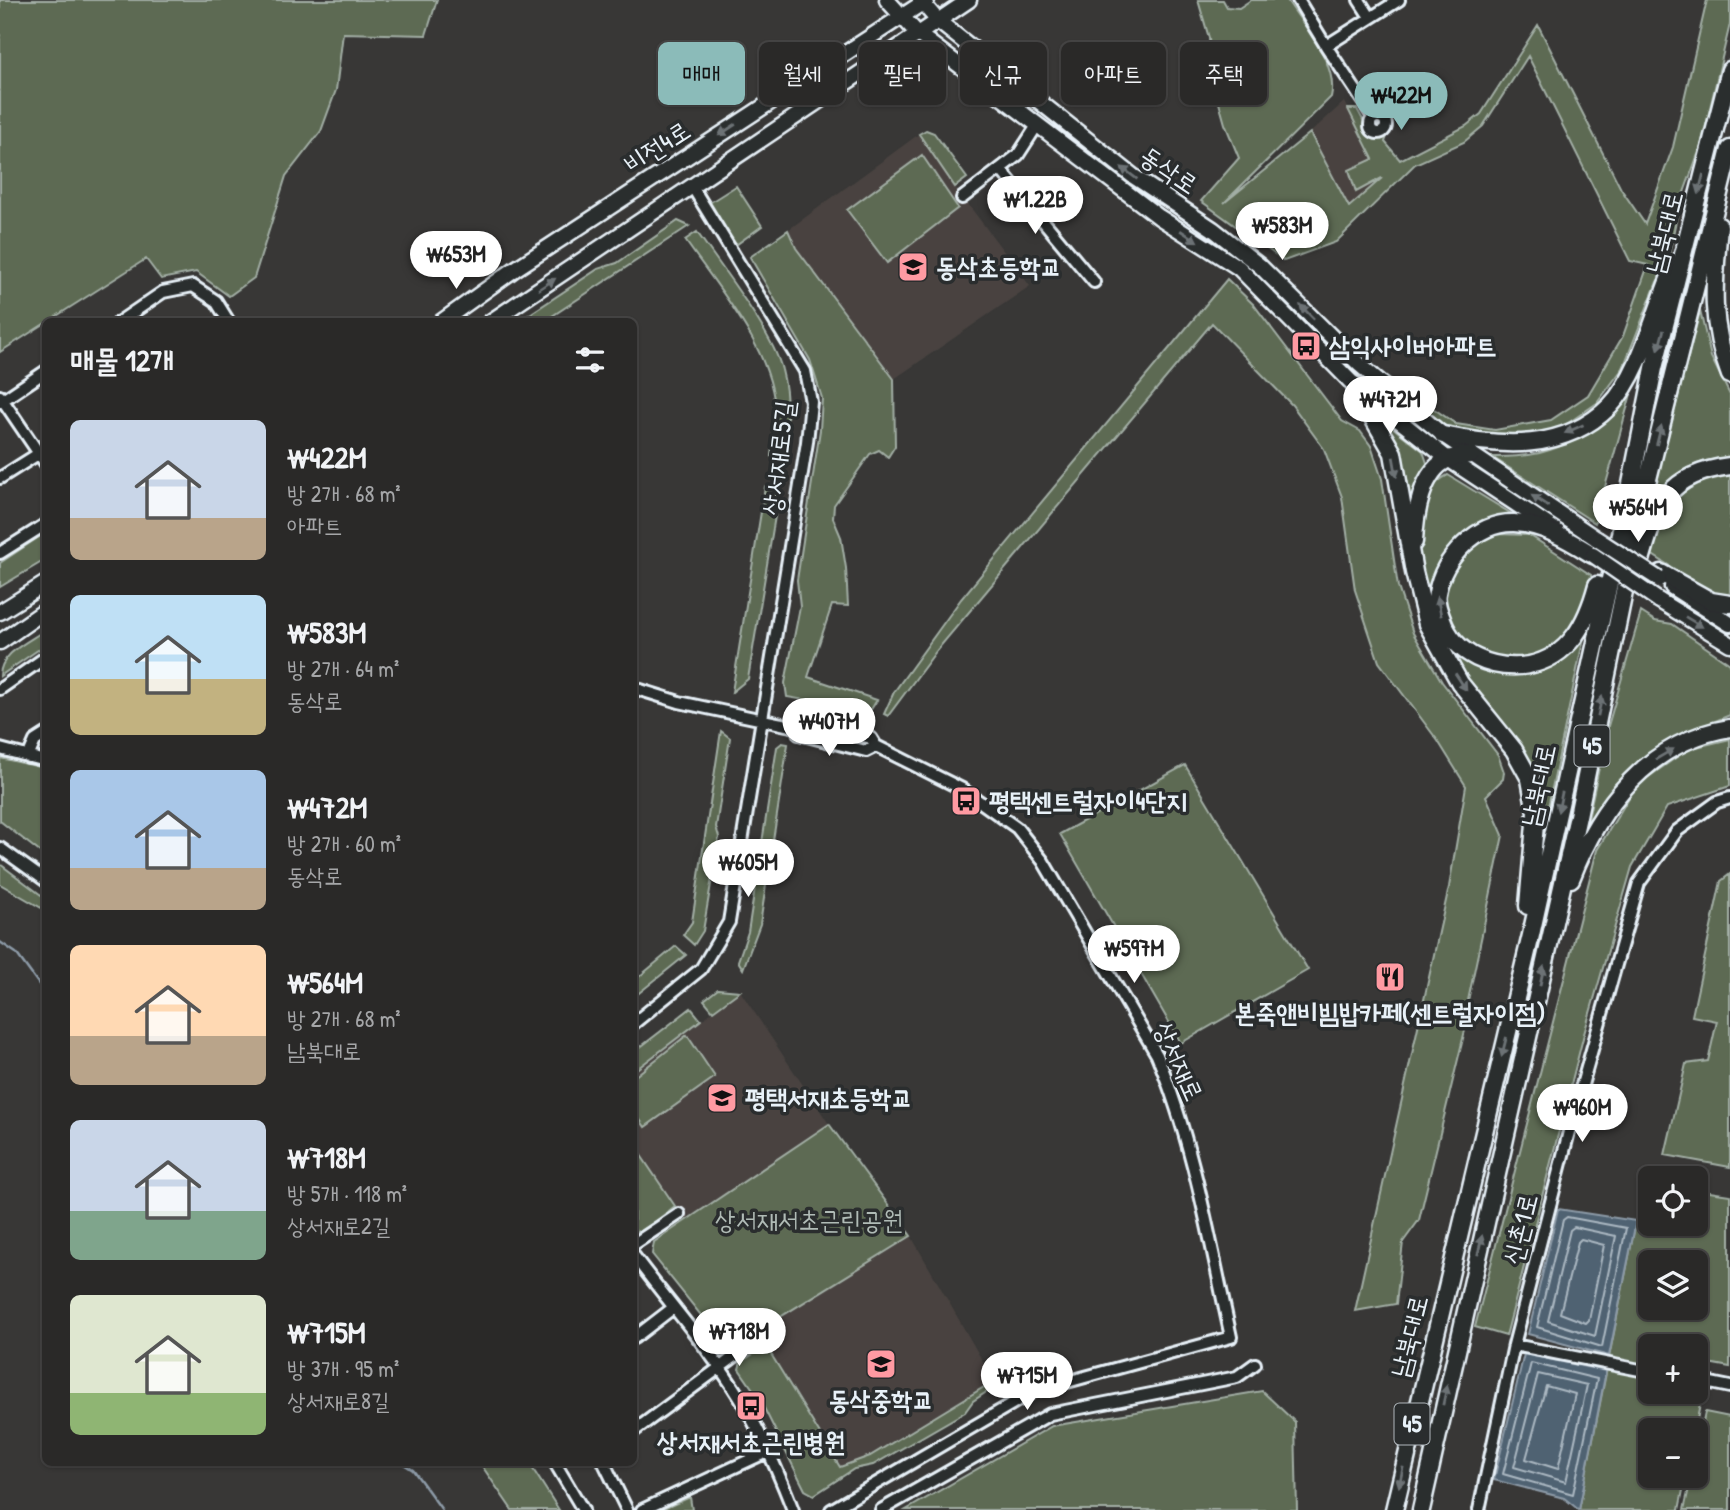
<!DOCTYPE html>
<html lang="ko">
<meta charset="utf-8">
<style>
body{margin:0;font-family:"Patrick Hand","Poor Story",sans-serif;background:#323130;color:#f1f3f6;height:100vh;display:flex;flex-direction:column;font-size:26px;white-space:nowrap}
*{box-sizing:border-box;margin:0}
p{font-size:23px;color:#a5a6a8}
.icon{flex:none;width:38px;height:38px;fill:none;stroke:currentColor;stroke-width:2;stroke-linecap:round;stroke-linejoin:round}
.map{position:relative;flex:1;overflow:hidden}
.panel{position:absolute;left:42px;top:318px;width:595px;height:1148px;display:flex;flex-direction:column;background:#2a2928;border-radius:10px;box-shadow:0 2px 5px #0004,0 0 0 2px #464545}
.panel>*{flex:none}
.guide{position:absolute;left:658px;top:42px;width:665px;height:63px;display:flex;gap:14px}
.tools{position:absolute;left:1638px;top:1166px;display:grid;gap:14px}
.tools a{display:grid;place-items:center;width:70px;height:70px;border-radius:10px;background:#2a2928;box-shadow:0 2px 5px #0004,0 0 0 2px #464545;font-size:35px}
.price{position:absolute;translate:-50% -60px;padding:0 16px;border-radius:24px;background:#fff;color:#222;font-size:23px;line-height:46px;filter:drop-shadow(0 2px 4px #0008)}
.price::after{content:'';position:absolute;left:50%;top:42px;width:21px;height:16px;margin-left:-10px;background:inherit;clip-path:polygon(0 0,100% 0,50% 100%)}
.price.active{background:#8bbbb9;color:#111}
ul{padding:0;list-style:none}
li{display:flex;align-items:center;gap:21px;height:175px;padding:0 28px}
li span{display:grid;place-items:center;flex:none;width:196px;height:140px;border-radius:10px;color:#555}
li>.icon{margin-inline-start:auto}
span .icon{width:84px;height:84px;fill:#fffc;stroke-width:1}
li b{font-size:30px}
h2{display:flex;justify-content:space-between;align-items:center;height:84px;padding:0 28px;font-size:30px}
.pill{padding:0 24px;border-radius:10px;background:#2a2928;box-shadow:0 2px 5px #0004,0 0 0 2px #464545;font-size:24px;line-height:63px}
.pill.active{background:#8bbbb9;color:#111}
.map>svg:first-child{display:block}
.built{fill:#494340}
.green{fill:#5d6a52;stroke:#a2aea5;stroke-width:2;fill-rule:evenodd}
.water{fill:#506272;stroke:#8d9ba8;stroke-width:2}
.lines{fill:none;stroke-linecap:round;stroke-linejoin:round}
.shore{stroke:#abb8c2;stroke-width:2}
.stream{stroke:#8d9ba8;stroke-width:2.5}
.minor-casing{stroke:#e8f1f8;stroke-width:16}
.major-casing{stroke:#e8f1f8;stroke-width:19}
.highway-casing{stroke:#e8f1f8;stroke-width:21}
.minor{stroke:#2a2d2e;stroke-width:10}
.major{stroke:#2a2d2e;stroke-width:14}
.highway{stroke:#2a2d2e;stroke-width:16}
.major-bridge-casing{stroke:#e8f1f8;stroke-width:19;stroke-linecap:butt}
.major-bridge{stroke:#2a2d2e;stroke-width:14}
.oneway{fill:#6c7275}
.labels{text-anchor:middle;stroke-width:7;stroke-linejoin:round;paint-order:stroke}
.shield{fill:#2a2d2e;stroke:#afb6bb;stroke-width:2}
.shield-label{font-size:24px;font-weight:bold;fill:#e8f1f8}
.street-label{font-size:26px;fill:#e8f1f8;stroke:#2a2d2e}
.poi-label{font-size:26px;font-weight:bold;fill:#e8f1f8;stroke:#2a2d2e;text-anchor:start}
.park-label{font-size:26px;fill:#b0bbb6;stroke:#2a2d2e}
</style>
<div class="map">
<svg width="1730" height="1510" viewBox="0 0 1730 1510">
<rect width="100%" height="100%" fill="#383736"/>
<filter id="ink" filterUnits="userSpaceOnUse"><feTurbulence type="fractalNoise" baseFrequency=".0143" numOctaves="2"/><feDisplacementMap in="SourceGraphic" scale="14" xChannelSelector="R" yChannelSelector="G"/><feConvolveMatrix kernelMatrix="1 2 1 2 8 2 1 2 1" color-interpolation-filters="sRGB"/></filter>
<g filter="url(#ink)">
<!-- built -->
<path class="built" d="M1344 102 1382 178 1349 208 1310 133Z
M919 134 955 187 1030 286 894 379 796 248 788 230Z
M740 991 829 1124 685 1221 634 1145V1071Z
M911 1236 994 1381 870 1456 840 1467 758 1331Z"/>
<!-- green -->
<path class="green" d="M0 0H437L426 35 343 33 336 90 321 131 286 176 254 278 229 296 196 272 161 279 146 259 0 352Z
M1198 0H1223L1227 7 1239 8 1251 0H1287C1304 27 1339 64 1331 97L1224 203 1310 133 1349 207 1382 178 1356 192 1349 170 1373 159 1348 109H1357L1370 133 1382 135 1389 131 1385 142 1400 160 1466 126 1481 114 1538 25 1621 189 1645 224 1673 147 1707 0H1730V24L1701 146 1679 206 1666 268 1657 282 1623 368 1597 403 1558 430 1510 439 1437 424 1374 374 1376 369 1456 424 1495 430 1551 420 1588 395 1623 336 1648 265 1630 261 1528 56 1483 126 1464 142 1415 164 1336 242 1284 261 1201 201 1239 158 1225 124 1211 74 1209 38Z
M926 130 934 133 967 178 955 187 919 134Z
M922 155 958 208 887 263 847 210Z
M736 186 762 226 733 247 706 205Z
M678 221 689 226 543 322H518L598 269 617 263Z
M788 230 796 248 894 379 895 446 888 457 879 450 870 454 834 505 833 518 841 537 846 568 848 606 832 605 808 677 877 700 870 711 787 697 785 683 800 607 797 580 820 430 822 398 810 360 750 257Z
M697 232C720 266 773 333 782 370 789 396 788 423 785 450L771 456C772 444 777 430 776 418 774 350 722 294 685 240Z
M1227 279 1254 305 1342 421 1360 431 1371 446 1382 479 1398 587 1413 633 1442 682 1498 755 1504 772 1503 779 1486 796 1503 835 1466 1010 1467 1022 1419 1220 1403 1242 1396 1304 1355 1311 1449 887 1466 786 1438 741 1379 662 1355 590 1342 497 1324 449 1292 405 1212 323 937 650 888 716 884 714 894 692 961 599Z
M1700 311 1711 357 1730 395V458C1699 458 1671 473 1652 498Z
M1636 376 1595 523 1492 457C1570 458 1589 432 1636 376Z
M1384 421 1423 451 1428 466 1410 514 1394 444Z
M1730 470V600L1712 593 1651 554C1666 497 1673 487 1730 470Z
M1448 475 1525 522 1498 523 1445 558 1443 635C1450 643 1457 653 1465 660 1482 674 1535 676 1555 663 1568 655 1576 644 1585 632L1543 831C1542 799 1535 772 1520 744 1511 729 1495 718 1484 704 1446 655 1407 582 1423 518 1428 499 1429 484 1448 475Z
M765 487 778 498 748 679 732 692Z
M45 533V560L0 587V563Z
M1496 534 1529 535 1591 575C1589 585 1589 598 1585 607 1572 635 1538 670 1503 661 1490 657 1476 650 1463 644L1443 607V590L1464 550Z
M1641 612 1655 621 1672 624 1730 664V715L1679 736 1649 755 1585 833 1608 726Z
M45 630V645L0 676C0 653 28 642 45 630Z
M721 731 730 738 716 827 719 837 703 931 694 945 683 935 692 922Z
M1730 739V786L1667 807 1632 867 1584 1034 1506 1336 1475 1327 1597 850 1636 786 1688 749Z
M782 743 788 744 760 924 743 969 738 961 748 932 777 747Z
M0 758 45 768V856L0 821Z
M1185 765 1308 970 1181 1043 1060 834Z
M0 864 45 898V910L0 884Z
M1730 874V1167L1665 1155 1686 1064 1708 1061 1717 1021 1692 1016 1721 881Z
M676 946 686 955 634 997V981Z
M718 989 740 991 713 1011 704 1000Z
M691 1008 701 1020 634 1071V1052Z
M687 1035 715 1077 645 1127 634 1111V1077Z
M829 1124 911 1236 735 1345 724 1344 652 1254 654 1242Z
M634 1145 675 1206 641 1233 634 1230Z
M1696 1190 1730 1195V1367L1708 1363 1695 1430H1650V1475H1686L1679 1510H1579L1636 1221 1650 1212V1223H1696ZM1650 1262H1696V1307H1650ZM1650 1346H1696V1391H1650Z
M766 1346 840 1467 870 1456 994 1381 997 1385 973 1401 965 1412 873 1465 854 1469 814 1495 805 1490 759 1398 739 1369 741 1362Z
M1262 1391 1295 1422 1297 1510H906L1052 1426Z
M1705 1412 1730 1417V1510H1684L1692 1475H1696V1455Z
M480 1463H529L559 1510H512Z
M690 1497 692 1510H661Z"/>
<!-- water -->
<path class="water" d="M1558 1209 1636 1221 1609 1356 1528 1334Z
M1524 1354 1606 1371 1579 1510 1564 1498 1494 1480Z"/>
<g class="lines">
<!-- shore -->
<path class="shore" d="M1567 1217 1626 1228 1602 1347 1537 1327 1563 1220Z
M1574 1227 1616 1236 1595 1336 1548 1321 1570 1230Z
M1581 1239 1604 1245 1589 1320 1586 1323 1560 1313 1578 1242Z
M1531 1363 1597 1379 1573 1494 1503 1474Z
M1538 1374 1587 1385 1566 1482 1514 1467Z
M1546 1386 1575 1394 1558 1469 1526 1459Z"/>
<!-- stream -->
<path class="stream" d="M0 942 16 953 46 994
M402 1463 413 1470 442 1510"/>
<!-- minor casing -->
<g class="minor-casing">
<path id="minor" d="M1298 0 1326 46 1399 0
M1359 0 1370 17
M1326 46 1374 118
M1370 125a8 8 0 1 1 16 0a8 8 0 1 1-16 0Z
M1000 169 1094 282
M962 198 1018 155 1038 124
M119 322 163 292 193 286 216 301 229 322
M0 396 46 464
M0 402 46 371
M0 478 46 449
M0 553 46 524
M634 688 679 702 796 727 799 734 866 751 876 746
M0 689 46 657
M796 727 803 721 871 738 876 746 962 789 1017 828 1043 861 1157 1055C1194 1145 1210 1242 1231 1337L1034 1391 831 1510
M0 749 46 761
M28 757 35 741 46 734
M0 848 46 881
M634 1023 701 969 729 922 807 442 811 402 805 371 693 188
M634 1244 679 1214
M634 1256C669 1303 709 1348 740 1398 762 1434 778 1471 793 1510
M634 1338 673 1308
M1514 1345 1650 1372
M1696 1380 1730 1387
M634 1431 761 1337
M555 1463 583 1510
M604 1463 627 1510
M642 1510 769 1451
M881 1510 1050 1414 1237 1377 1255 1364
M1479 1510 1514 1345 1571 1124 1639 883 1677 831 1717 802 1730 798"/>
</g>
<!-- major casing -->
<g class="major-casing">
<path id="major" d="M887 0 918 34 1159 217 1239 268 1354 385 1448 459 1557 531
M920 0 938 21 1133 176 1213 229 1260 266 1360 365 1443 435 1597 539
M441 322 515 269 927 0
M490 322 969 0
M1672 587 1730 624
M1658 600 1730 644
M0 612 46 583
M0 642 46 610"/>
</g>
<!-- highway casing -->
<g class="highway-casing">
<path id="highway" d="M1719 226C1714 282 1709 321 1730 375
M1354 385 1393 453 1414 572 1427 624 1460 683 1514 750 1530 779 1536 812 1528 906
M1443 435C1501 447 1564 452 1610 406 1639 376 1655 313 1671 274
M1414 542C1415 516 1421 470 1449 459 1455 456 1464 456 1471 455
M1593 555C1570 541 1543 524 1514 523 1477 522 1443 558 1437 593 1435 602 1439 611 1442 619 1454 655 1493 671 1529 665 1570 657 1587 622 1597 585
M1661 573 1711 601 1730 604
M1636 577C1655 516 1657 475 1730 466
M1571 879C1599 806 1649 741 1730 728
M1394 1510 1531 935 1630 489 1654 368 1730 70
M1421 1510 1578 816 1643 499 1730 149"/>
</g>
<!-- minor -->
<use href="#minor" class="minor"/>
<!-- major -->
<use href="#major" class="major"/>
<!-- highway -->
<use href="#highway" class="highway"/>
<!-- major-bridge casing -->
<g class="major-bridge-casing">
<path id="major-bridge" d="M1597 539 1659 579
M1593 555 1658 600"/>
</g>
<!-- major-bridge -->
<use href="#major-bridge" class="major-bridge"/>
</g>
<!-- one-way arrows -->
<defs><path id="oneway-solid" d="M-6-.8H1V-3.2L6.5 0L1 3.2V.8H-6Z" transform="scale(1.75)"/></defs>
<g class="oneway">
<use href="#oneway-solid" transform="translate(727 130) rotate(147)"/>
<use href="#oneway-solid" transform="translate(1129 173) rotate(-143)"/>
<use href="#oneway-solid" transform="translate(1701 184) rotate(104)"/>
<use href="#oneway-solid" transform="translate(1189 236) rotate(33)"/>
<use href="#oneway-solid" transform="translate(547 284) rotate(-33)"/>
<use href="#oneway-solid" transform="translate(1307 312) rotate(-135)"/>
<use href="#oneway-solid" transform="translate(1661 340) rotate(105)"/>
<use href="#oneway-solid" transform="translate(1574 429) rotate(156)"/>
<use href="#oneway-solid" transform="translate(1659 435) rotate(-76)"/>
<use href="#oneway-solid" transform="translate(1395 467) rotate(80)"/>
<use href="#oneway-solid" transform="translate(1540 501) rotate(-147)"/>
<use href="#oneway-solid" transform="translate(1439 606) rotate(-102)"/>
<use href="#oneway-solid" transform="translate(1694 622) rotate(31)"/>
<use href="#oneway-solid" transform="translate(1461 682) rotate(56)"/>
<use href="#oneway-solid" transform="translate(1600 706) rotate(-78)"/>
<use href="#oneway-solid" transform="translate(1665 754) rotate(-30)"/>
<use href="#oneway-solid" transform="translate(1560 802) rotate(102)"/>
<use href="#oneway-solid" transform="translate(1542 976) rotate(-78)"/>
<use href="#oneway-solid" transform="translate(1504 1047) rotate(104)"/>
<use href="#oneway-solid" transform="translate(1480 1245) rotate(-77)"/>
<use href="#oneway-solid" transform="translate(1445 1395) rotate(-78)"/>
<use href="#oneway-solid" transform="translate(1401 1477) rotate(102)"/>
</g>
</g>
<!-- icons -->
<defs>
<g id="school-square" transform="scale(1.575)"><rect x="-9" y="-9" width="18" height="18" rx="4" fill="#ff9aa2" stroke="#2a2d2e"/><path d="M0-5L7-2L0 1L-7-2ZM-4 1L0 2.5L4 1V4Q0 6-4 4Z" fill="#111"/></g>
<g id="bus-square" transform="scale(1.575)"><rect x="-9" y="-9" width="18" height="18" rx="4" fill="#ff9aa2" stroke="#2a2d2e"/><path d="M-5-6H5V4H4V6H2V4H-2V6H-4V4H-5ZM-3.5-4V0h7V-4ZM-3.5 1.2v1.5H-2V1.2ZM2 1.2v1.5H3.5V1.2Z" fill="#111"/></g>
<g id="restaurant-square" transform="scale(1.575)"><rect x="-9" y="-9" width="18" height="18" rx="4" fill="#ff9aa2" stroke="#2a2d2e"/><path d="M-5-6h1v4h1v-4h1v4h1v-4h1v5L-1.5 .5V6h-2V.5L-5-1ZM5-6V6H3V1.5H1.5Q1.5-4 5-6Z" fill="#111"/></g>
</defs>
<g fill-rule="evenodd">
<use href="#school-square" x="913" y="267"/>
<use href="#bus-square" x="1306" y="346"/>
<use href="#bus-square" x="966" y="801"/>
<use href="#restaurant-square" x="1390" y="977"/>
<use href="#school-square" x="722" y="1098"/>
<use href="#school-square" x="881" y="1364"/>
<use href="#bus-square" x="751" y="1406"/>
</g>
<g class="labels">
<!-- shield labels -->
<g class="shield">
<rect x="1574.5" y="725.5" width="35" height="41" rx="5"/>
<rect x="1394.5" y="1403.5" width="35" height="41" rx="5"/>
</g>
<g class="shield-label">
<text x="1592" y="754">45</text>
<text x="1412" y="1432">45</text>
</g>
<!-- street labels -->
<g class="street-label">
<text transform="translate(657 147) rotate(-33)" y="9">비전4로</text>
<text transform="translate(1169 170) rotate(34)" y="9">동삭로</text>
<text transform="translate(1664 232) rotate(-76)" y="9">남북대로</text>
<text transform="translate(778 458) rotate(-83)" y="9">상서재로5길</text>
<text transform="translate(1538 785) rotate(-78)" y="9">남북대로</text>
<text transform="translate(1179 1061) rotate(66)" y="9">상서재로</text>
<text transform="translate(1520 1229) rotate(-76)" y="9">신촌1로</text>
<text transform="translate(1409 1336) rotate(-76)" y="9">남북대로</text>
</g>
<!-- poi labels -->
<g class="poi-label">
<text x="936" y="276">동삭초등학교</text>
<text x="1329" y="355">삼익사이버아파트</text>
<text x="989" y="810">평택센트럴자이4단지</text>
<text x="1390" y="1022" text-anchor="middle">본죽앤비빔밥카페(센트럴자이점)</text>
<text x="745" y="1107">평택서재초등학교</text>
<text x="881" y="1409" text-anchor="middle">동삭중학교</text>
<text x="751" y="1451" text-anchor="middle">상서재서초근린병원</text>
</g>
<!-- park labels -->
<g class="park-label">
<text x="809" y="1229">상서재서초근린공원</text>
</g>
</g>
</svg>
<div class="tools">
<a><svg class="icon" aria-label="locate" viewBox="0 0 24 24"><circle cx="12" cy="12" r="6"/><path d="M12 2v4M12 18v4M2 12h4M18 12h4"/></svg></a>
<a><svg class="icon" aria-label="layers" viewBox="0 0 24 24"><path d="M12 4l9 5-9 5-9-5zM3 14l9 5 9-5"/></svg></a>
<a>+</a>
<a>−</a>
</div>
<b class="price active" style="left:1401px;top:132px">₩422M</b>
<b class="price" style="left:1035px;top:236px">₩1.22B</b>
<b class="price" style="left:1282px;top:262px">₩583M</b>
<b class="price" style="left:456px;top:291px">₩653M</b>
<b class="price" style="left:1390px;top:436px">₩472M</b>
<b class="price" style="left:1638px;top:544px">₩564M</b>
<b class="price" style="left:829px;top:758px">₩407M</b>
<b class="price" style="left:748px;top:899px">₩605M</b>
<b class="price" style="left:1134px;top:985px">₩597M</b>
<b class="price" style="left:1582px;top:1144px">₩960M</b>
<b class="price" style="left:739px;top:1368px">₩718M</b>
<b class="price" style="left:1027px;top:1412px">₩715M</b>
<div class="guide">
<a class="pill active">매매</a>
<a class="pill">월세</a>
<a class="pill">필터</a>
<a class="pill">신규</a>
<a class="pill">아파트</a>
<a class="pill">주택</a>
</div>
<section class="panel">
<h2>매물 12개<svg class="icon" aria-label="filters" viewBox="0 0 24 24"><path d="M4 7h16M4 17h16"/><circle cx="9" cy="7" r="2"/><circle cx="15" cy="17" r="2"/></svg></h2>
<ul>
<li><span style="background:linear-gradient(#c9d6e8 70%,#b9a48a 0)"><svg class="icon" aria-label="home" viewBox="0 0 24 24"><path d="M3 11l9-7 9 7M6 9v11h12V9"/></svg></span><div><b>₩422M</b><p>방 2개 · 68 m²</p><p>아파트</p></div></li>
<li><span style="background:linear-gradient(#bfe0f5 60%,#c2b280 0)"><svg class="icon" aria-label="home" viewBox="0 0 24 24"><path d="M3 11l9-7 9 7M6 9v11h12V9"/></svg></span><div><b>₩583M</b><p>방 2개 · 64 m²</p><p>동삭로</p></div></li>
<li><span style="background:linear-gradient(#a9c7e8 70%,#b9a48a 0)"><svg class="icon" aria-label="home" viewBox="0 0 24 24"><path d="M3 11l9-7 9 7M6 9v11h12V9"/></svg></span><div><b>₩472M</b><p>방 2개 · 60 m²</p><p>동삭로</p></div></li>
<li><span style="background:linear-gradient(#ffd9b3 65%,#b9a48a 0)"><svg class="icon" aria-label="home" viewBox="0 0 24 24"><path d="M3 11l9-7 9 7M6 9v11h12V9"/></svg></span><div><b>₩564M</b><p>방 2개 · 68 m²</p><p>남북대로</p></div></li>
<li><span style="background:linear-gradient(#c9d6e8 65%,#7fa58c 0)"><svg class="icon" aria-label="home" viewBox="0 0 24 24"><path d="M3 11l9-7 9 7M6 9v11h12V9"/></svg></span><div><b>₩718M</b><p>방 5개 · 118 m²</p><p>상서재로2길</p></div></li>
<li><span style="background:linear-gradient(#dfe7d0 70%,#8fb573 0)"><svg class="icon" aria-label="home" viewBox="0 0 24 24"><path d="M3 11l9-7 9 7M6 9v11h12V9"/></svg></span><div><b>₩715M</b><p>방 3개 · 95 m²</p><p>상서재로8길</p></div></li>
</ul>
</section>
</div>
